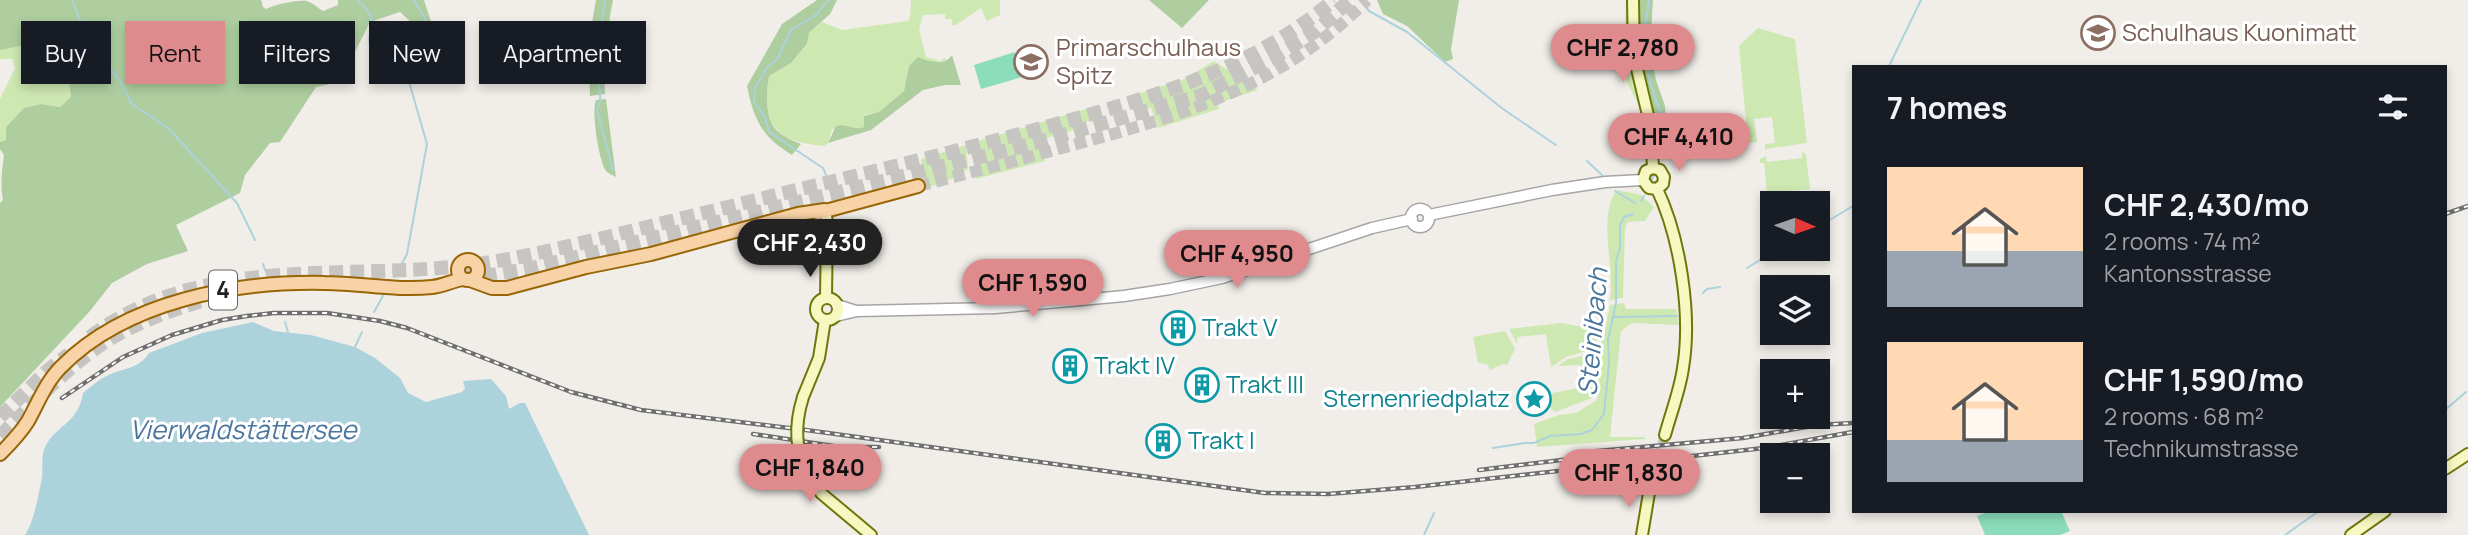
<!DOCTYPE html>
<meta charset="utf-8">
<style>
body{margin:0;font-family:Manrope,sans-serif;background:#242831;color:#f1f3f6;height:100vh;display:flex;flex-direction:column;font-size:26px;white-space:nowrap}
*{box-sizing:border-box;margin:0}
p{font-size:23px;color:#9ea1a6}
.icon{flex:none;width:38px;height:38px;fill:none;stroke:currentColor;stroke-width:2;stroke-linecap:round;stroke-linejoin:round}
.map{position:relative;flex:1;overflow:hidden}
.drawer{position:absolute;left:1852px;top:65px;width:595px;height:448px;display:flex;flex-direction:column;background:#171b24;border-radius:0px;box-shadow:0 4px 10px #0003}
.drawer>*{flex:none}
.banner{position:absolute;left:21px;top:21px;width:665px;height:63px;display:flex;gap:14px}
.needle{width:46px;rotate:92deg}
.buttons{position:absolute;left:1760px;top:191px;display:grid;gap:14px}
.buttons a{display:grid;place-items:center;width:70px;height:70px;border-radius:0px;background:#171b24;box-shadow:0 4px 10px #0003;font-size:35px}
.price{position:absolute;translate:-50% -60px;padding:0 16px;border-radius:24px;background:#df8a8d;color:#111;font-size:23px;line-height:46px;filter:drop-shadow(0 2px 4px #0008)}
.price::after{content:'';position:absolute;left:50%;top:42px;width:21px;height:16px;margin-left:-10px;background:inherit;clip-path:polygon(0 0,100% 0,50% 100%)}
.price.on{background:#222;color:#fff}
ul{padding:0;list-style:none}
li{display:flex;align-items:center;gap:21px;height:175px;padding:0 35px}
li span{display:grid;place-items:center;flex:none;width:196px;height:140px;border-radius:0px;color:#555}
li>.icon{margin-inline-start:auto}
span .icon{width:84px;height:84px;fill:#fffc;stroke-width:1}
li b{font-size:30px}
h2{display:flex;justify-content:space-between;align-items:center;height:84px;padding:0 35px;font-size:30px}
.pill{padding:0 24px;border-radius:0px;background:#171b24;box-shadow:0 4px 10px #0003;font-size:24px;line-height:63px}
.pill.on{background:#df8a8d;color:#111}
.map>svg:first-child{display:block}
.grass{fill:#cee8b2}
.forest{fill:#aecea0}
.pitch{fill:#8bdcbb}
.water{fill:#acd2dc}
.lines{fill:none;stroke-linecap:round;stroke-linejoin:round}
.stream{stroke:#acd2dc;stroke-width:2}
.secondary-tunnel{stroke:#c7c5c1;stroke-width:10;stroke-dasharray:10 5;stroke-linecap:butt}
.primary-tunnel{stroke:#c7c5c1;stroke-width:12;stroke-dasharray:12 6;stroke-linecap:butt}
.motorway-tunnel{stroke:#c7c5c1;stroke-width:14;stroke-dasharray:14 7;stroke-linecap:butt}
.tertiary-casing{stroke:#a5a5a5;stroke-width:13}
.secondary-casing{stroke:#6d770a;stroke-width:14}
.primary-casing{stroke:#986507;stroke-width:16}
.tertiary{stroke:#fff;stroke-width:10}
.secondary{stroke:#f6f7c1;stroke-width:10}
.primary{stroke:#f8d3a7;stroke-width:12}
.rail-casing{stroke:#6f6f6f;stroke-width:4.5}
.rail{stroke:#fff;stroke-width:2;stroke-dasharray:5;stroke-linecap:butt}
.secondary-bridge-casing{stroke:#6d770a;stroke-width:14;stroke-linecap:butt}
.secondary-bridge{stroke:#f6f7c1;stroke-width:10}
.labels{text-anchor:middle;stroke-width:6;stroke-linejoin:round;paint-order:stroke}
.shield{fill:#fff;stroke:#646464;stroke-width:2}
.shield-label{font-size:23px;font-weight:bold;fill:#212121}
.education-label{font-size:24px;fill:#785e54;stroke:#fff;text-anchor:start}
.culture-label{font-size:24px;fill:#0d838f;stroke:#fff;text-anchor:start}
.water-label{font-size:26px;font-style:italic;fill:#4b779e;stroke:#fff}
</style>
<div class="map">
<svg width="2468" height="535" viewBox="0 0 2468 535">
<rect width="100%" height="100%" fill="#f1eee9"/>
<!-- grass -->
<path class="grass" d="M911 0H1000V15L987 21 981 8 956 25H952V19H945V14L923 15 919 29 926 57 940 61 945 58 946 60 934 63 926 61 909 66 904 91 879 112 864 115V127L858 129H832L828 143 824 146C776 142 761 124 769 76L791 63 807 45 809 33 822 22 842 30 908 21 910 17Z
M1626 0H1629L1630 58 1648 129V152L1642 112 1626 80 1624 49Z
M1758 28 1795 39 1807 143 1765 149V144L1775 143 1772 117 1754 119 1757 142 1748 143 1739 46Z
M63 36 71 97 60 107 41 104 24 108 6 127V140L0 142V99L15 68 12 59H0V50Z
M1214 61 1258 90 1218 103 1219 109 1158 128 1151 108 1139 111 1135 95 1184 79Z
M1089 108 1093 120 1073 126 1074 130 1041 140 1045 161 976 179 971 143Z
M966 145 968 169 944 183 925 188 921 159Z
M1802 151 1806 155 1810 189 1767 193 1764 163H1760V159L1766 156 1767 162 1802 158Z
M1617 190 1641 195 1654 207 1645 221 1628 222 1625 228 1623 298 1610 300C1615 270 1597 215 1617 190Z
M1624 303 1626 309H1676L1679 325 1632 323 1621 331 1610 437H1645V439L1537 447 1534 424 1559 415 1576 413 1597 400 1599 355 1610 305Z
M1561 323 1599 330 1596 348 1566 357 1551 367 1546 334 1517 337V344L1509 329Z
M1505 331 1515 349 1507 365 1503 364 1490 370 1487 364 1478 363 1473 337Z
M1595 353 1592 398 1555 412 1548 406 1553 393 1583 387 1580 365 1558 366 1568 359Z"/>
<!-- forest -->
<path class="forest" d="M0 0H261L263 7 266 9C278 4 294 0 307 1 313 3 318 8 323 11L338 5V0H424C431 23 444 50 423 69L416 55 417 36 413 24 400 12 370 22 340 82 316 87 280 142 270 143 245 175 240 193 176 225 188 251 147 264 112 283 90 311 0 407V203L3 200C0 186 2 169 4 155L0 149V142L6 140V127L24 108 41 104 60 107 71 97 63 37 0 50Z
M596 0H613C607 31 603 63 605 94L590 96 588 46Z
M817 0H837L830 14 809 33 807 44 791 63 769 76C766 94 764 122 781 134 787 138 794 141 801 144L792 155C762 137 754 120 747 86L782 24Z
M1149 0H1209L1182 28Z
M1377 0H1459L1451 49 1453 59 1445 62 1407 26 1383 14Z
M1639 0H1653L1650 50 1656 80 1665 106 1667 133 1662 135 1657 132C1644 84 1636 50 1639 0Z
M952 55 961 85H945L923 90 871 130 828 143 836 126C846 123 854 131 864 127V116L879 112 904 91 909 66 918 57C930 62 945 66 952 55Z
M606 99 616 177C613 175 609 174 606 171 599 162 591 111 596 100Z"/>
<!-- pitch -->
<path class="pitch" d="M1015 52 1022 77 981 89 974 65Z
M1990 511H2061L2070 531 2060 535H1985L1977 516Z"/>
<!-- water -->
<path class="water" d="M253 322 274 331 311 335 355 347 375 358 400 378 408 393 426 402 462 392 465 388 463 381 491 379 506 396 509 409 520 403H525L589 535H25C34 522 39 493 42 477 43 469 41 458 44 450 53 425 78 426 83 393 92 386 100 378 111 374 125 368 140 368 149 353L202 333Z"/>
<g class="lines">
<!-- stream -->
<path class="stream" d="M72 0 90 46 119 79 132 104 168 128 237 203 255 240
M358 0C365 7 373 15 372 26 371 33 368 36 370 44L391 55
M605 0C601 27 597 56 599 83 600 93 602 102 597 110L613 170
M1360 0 1369 11 1407 32 1503 109 1556 145
M1649 0C1648 11 1645 23 1644 34 1643 61 1652 92 1663 117 1664 131 1658 133 1662 150
M1889 66 1921 0
M1587 161 1602 175
M826 175 823 168 769 132 765 117 754 102 755 88 768 66 777 60 791 30 816 15 828 0
M1651 182 1654 174
M1615 191 1635 203
M1641 201 1644 196
M1818 227 1853 206
M263 264 267 275
M1747 268 1779 248
M395 277 407 254 427 144 405 68 414 67C422 57 430 33 426 21 423 14 418 7 414 0
M1703 293 1707 289 1720 287
M374 312 384 294
M1615 317 1677 316
M285 322 288 332
M355 347 362 332
M2445 410 2466 392
M1493 448 1525 443H1534L1550 436 1581 434 1592 430 1604 414 1609 364 1608 340 1616 303V261L1620 248V225L1624 217 1633 214
M1424 535 1434 513
M2285 535 2319 511"/>
<!-- secondary-tunnel -->
<path class="secondary-tunnel" d="M1650 487 1665 435"/>
<!-- primary-tunnel -->
<path class="primary-tunnel" d="M918 186C974 172 1029 157 1084 142 1191 113 1286 82 1367 0"/>
<!-- motorway-tunnel -->
<path class="motorway-tunnel" d="M462 280 532 268 1024 146 1202 95 1275 57 1316 31 1350 0
M90 337C203 253 340 281 470 265 518 259 564 247 611 236 666 222 721 209 776 195 867 173 959 151 1049 126 1153 97 1249 71 1334 0
M0 417 48 370 69 354
M0 436C30 407 58 376 92 351 126 326 165 312 205 300"/>
<!-- tertiary casing -->
<g class="tertiary-casing">
<path id="tertiary" d="M1411 218a9 9 0 1 1 18 0a9 9 0 1 1-18 0Z
M1429 215 1552 190 1605 182 1643 180
M837 305 856 311
M836 316 857 311 995 308 1124 296 1170 289 1222 278 1372 228 1412 219"/>
</g>
<!-- secondary casing -->
<g class="secondary-casing">
<path id="secondary" d="M1633 0 1634 56 1651 128 1653 168
M1653 168 1646 171 1643 180 1649 188 1657 189
M1653 168 1660 170 1664 177 1663 184 1657 189
M1657 189C1680 237 1692 314 1683 368 1680 390 1671 413 1665 435
M825 210 827 222 826 298
M816 309a11 11 0 1 1 22 0a11 11 0 1 1-22 0Z
M803 397 819 358 825 320
M2445 469 2468 454
M809 478 822 494 871 535
M1642 535 1650 487
M2351 535 2385 511"/>
</g>
<!-- primary casing -->
<g class="primary-casing">
<path id="primary" d="M818 213 918 186
M458 270a10 10 0 1 1 20 0a10 10 0 1 1-20 0Z
M470 280 492 288H507L586 267 651 254 798 214 825 210
M0 454C10 444 20 434 28 421 38 403 46 382 61 367 126 301 236 281 325 283 360 283 397 291 432 287 442 286 452 281 463 279"/>
</g>
<!-- tertiary -->
<use href="#tertiary" class="tertiary"/>
<!-- secondary -->
<use href="#secondary" class="secondary"/>
<!-- primary -->
<use href="#primary" class="primary"/>
<!-- rail casing -->
<g class="rail-casing">
<path id="rail" d="M2445 214 2468 206
M62 398 123 357 172 335 222 320 247 316 274 313H327L380 321 407 328 571 392 641 410 806 430 1265 493 1328 494 1415 487 1764 448 1853 432
M753 434 840 447H879
M1575 453 1743 438 1818 425 1853 423
M1479 470 1587 457"/>
</g>
<!-- rail -->
<use href="#rail" class="rail"/>
<!-- secondary-bridge casing -->
<g class="secondary-bridge-casing">
<path id="secondary-bridge" d="M803 397C794 426 795 451 809 478"/>
</g>
<!-- secondary-bridge -->
<use href="#secondary-bridge" class="secondary-bridge"/>
</g>
<!-- icons -->
<defs>
<g id="school-ring" transform="scale(1.75)"><circle r="9.5" fill="#fff" stroke="#8d6e63" stroke-width="1.5"/><path d="M0-5L7-2L0 1L-7-2ZM-4 1L0 2.5L4 1V4Q0 6-4 4Z" fill="#8d6e63"/></g>
<g id="building-ring" transform="scale(1.75)"><circle r="9.5" fill="#fff" stroke="#0f9aa8" stroke-width="1.5"/><path d="M-4-6H4V6H1V3H-1V6H-4ZM-2.5-4.3h1.7v1.8h-1.7ZM.8-4.3h1.7v1.8H.8ZM-2.5-1h1.7V.8h-1.7ZM.8-1h1.7V.8H.8Z" fill="#0f9aa8"/></g>
<g id="sight-ring" transform="scale(1.75)"><circle r="9.5" fill="#fff" stroke="#0f9aa8" stroke-width="1.5"/><path d="M0-6L1.8-2.2L6-1.7L2.9 1.2L3.7 5.4L0 3.3L-3.7 5.4L-2.9 1.2L-6-1.7L-1.8-2.2Z" fill="#0f9aa8"/></g>
</defs>
<g fill-rule="evenodd">
<use href="#school-ring" x="2098" y="33"/>
<use href="#school-ring" x="1031" y="62"/>
<use href="#building-ring" x="1178" y="328"/>
<use href="#building-ring" x="1070" y="366"/>
<use href="#building-ring" x="1202" y="385"/>
<use href="#sight-ring" x="1534" y="399"/>
<use href="#building-ring" x="1163" y="441"/>
</g>
<g class="labels">
<!-- shield labels -->
<rect class="shield" x="209" y="270.5" width="28" height="39" rx="5"/>
<g class="shield-label">
<text x="223" y="298">4</text>
</g>
<!-- education labels -->
<g class="education-label">
<text x="2122" y="41">Schulhaus Kuonimatt</text>
<text x="1056" y="56">Primarschulhaus<tspan x="1056" dy="28">Spitz</tspan></text>
</g>
<!-- culture labels -->
<g class="culture-label">
<text x="1202" y="336">Trakt V</text>
<text x="1094" y="374">Trakt IV</text>
<text x="1226" y="393">Trakt III</text>
<text x="1510" y="407" text-anchor="end">Sternenriedplatz</text>
<text x="1188" y="449">Trakt I</text>
</g>
<!-- water labels -->
<g class="water-label">
<text transform="translate(1593 332) rotate(-85)" y="9">Steinibach</text>
<text x="243" y="439">Vierwaldstättersee</text>
</g>
</g>
</svg>
<div class="buttons">
<a><svg class="needle" viewBox="-14 -14 28 28"><path d="M0-13l5 13h-10z" fill="#e53935"/><path d="M0 13l5-13h-10z" fill="#9ea1a6"/></svg></a>
<a><svg class="icon" aria-label="layers" viewBox="0 0 24 24"><path d="M12 4l9 5-9 5-9-5zM3 14l9 5 9-5"/></svg></a>
<a>+</a>
<a>−</a>
</div>
<b class="price" style="left:1623px;top:84px">CHF 2,780</b>
<b class="price" style="left:1679px;top:173px">CHF 4,410</b>
<b class="price on" style="left:810px;top:279px">CHF 2,430</b>
<b class="price" style="left:1237px;top:290px">CHF 4,950</b>
<b class="price" style="left:1033px;top:319px">CHF 1,590</b>
<b class="price" style="left:810px;top:504px">CHF 1,840</b>
<b class="price" style="left:1629px;top:509px">CHF 1,830</b>
<div class="banner">
<a class="pill">Buy</a>
<a class="pill on">Rent</a>
<a class="pill">Filters</a>
<a class="pill">New</a>
<a class="pill">Apartment</a>
</div>
<section class="drawer">
<h2>7 homes<svg class="icon" aria-label="filters" viewBox="0 0 24 24"><path d="M4 7h16M4 17h16"/><circle cx="9" cy="7" r="2"/><circle cx="15" cy="17" r="2"/></svg></h2>
<ul>
<li><span style="background:linear-gradient(#ffd9b3 60%,#9aa5b1 0)"><svg class="icon" aria-label="home" viewBox="0 0 24 24"><path d="M3 11l9-7 9 7M6 9v11h12V9"/></svg></span><div><b>CHF 2,430/mo</b><p>2 rooms · 74 m²</p><p>Kantonsstrasse</p></div></li>
<li><span style="background:linear-gradient(#ffd9b3 70%,#9aa5b1 0)"><svg class="icon" aria-label="home" viewBox="0 0 24 24"><path d="M3 11l9-7 9 7M6 9v11h12V9"/></svg></span><div><b>CHF 1,590/mo</b><p>2 rooms · 68 m²</p><p>Technikumstrasse</p></div></li>
</ul>
</section>
</div>
